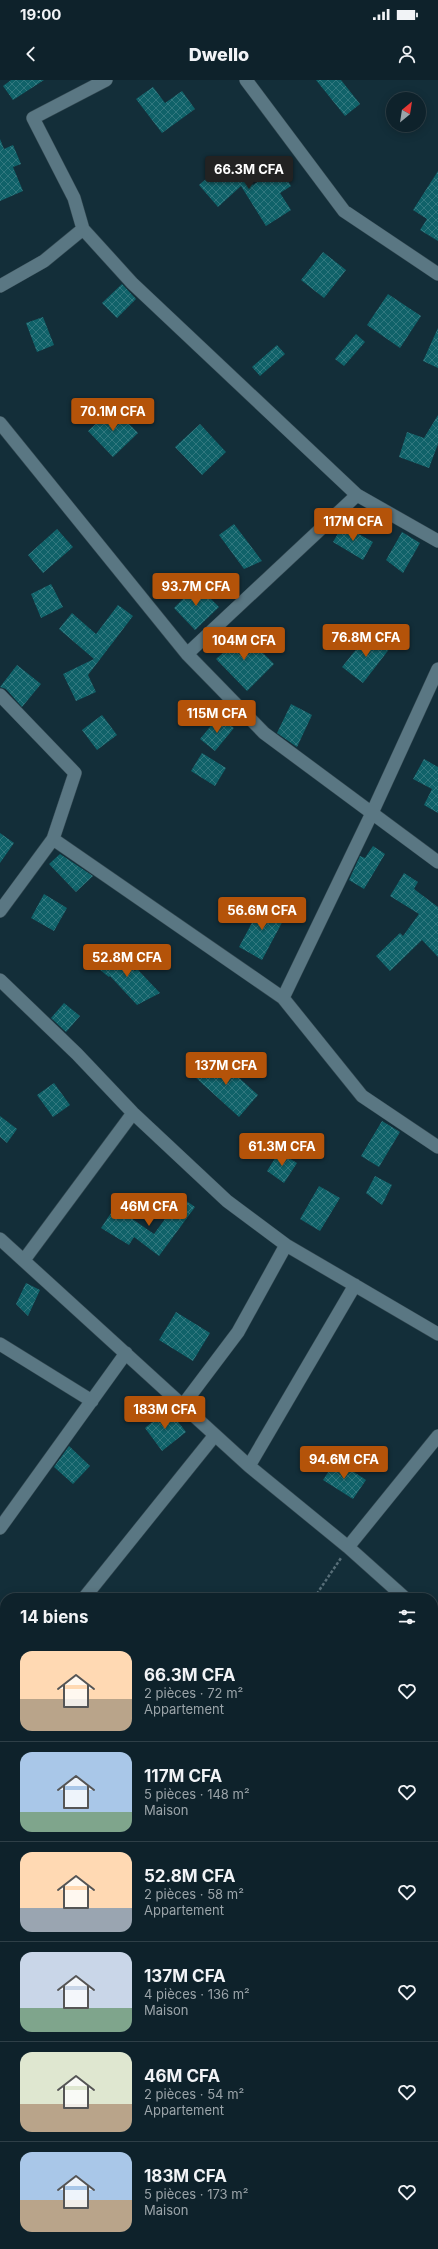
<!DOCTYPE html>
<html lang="fr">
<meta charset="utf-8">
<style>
body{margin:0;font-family:Inter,sans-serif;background:#1c2f37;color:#f1f3f6;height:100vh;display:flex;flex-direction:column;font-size:15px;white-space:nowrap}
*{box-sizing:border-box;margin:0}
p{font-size:13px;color:#9ba4a9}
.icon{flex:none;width:22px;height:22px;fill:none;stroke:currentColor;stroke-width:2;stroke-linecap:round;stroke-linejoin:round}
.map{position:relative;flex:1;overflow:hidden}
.panel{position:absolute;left:0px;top:1513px;width:438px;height:656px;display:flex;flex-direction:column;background:#0e222b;border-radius:16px 16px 0 0;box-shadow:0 2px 10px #0003,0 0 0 1px #2e3f47}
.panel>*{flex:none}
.needle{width:26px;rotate:30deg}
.fabs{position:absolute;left:386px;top:12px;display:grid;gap:8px}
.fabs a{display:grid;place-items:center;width:40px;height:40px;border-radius:50%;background:#0e222b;box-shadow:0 2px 10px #0003,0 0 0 1px #2e3f47;font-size:20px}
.price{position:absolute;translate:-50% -34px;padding:0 9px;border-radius:4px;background:#b45309;color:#fff;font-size:13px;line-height:26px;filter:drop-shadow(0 1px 2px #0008)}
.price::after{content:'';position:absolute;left:50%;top:24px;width:12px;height:9px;margin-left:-6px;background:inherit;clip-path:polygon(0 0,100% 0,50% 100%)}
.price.on{background:#222;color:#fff}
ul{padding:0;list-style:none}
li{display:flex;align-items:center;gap:12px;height:100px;padding:0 20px}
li+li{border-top:1px solid #2e3f47}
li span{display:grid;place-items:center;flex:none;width:112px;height:80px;border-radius:12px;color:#555}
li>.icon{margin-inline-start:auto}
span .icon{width:48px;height:48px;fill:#fffc;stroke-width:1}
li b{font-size:17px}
h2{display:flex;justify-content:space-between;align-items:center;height:48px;padding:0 20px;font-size:17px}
.status{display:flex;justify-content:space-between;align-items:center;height:28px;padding:0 20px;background:#0e222b;direction:ltr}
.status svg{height:11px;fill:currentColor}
header{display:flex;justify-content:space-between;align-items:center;height:52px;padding:0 20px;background:#0e222b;font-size:18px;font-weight:800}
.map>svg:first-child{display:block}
.building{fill:url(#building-cross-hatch)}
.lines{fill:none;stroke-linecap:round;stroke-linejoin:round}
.minor-casing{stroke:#334851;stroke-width:14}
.path{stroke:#576e78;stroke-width:2.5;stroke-dasharray:3 2;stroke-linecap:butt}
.minor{stroke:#5a7783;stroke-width:13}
</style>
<div class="status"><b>19:00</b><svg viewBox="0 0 49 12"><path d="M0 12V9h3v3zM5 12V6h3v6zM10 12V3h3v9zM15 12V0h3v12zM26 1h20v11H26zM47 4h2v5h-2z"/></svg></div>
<header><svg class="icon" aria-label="back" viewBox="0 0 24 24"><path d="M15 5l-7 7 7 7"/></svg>Dwello<svg class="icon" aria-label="person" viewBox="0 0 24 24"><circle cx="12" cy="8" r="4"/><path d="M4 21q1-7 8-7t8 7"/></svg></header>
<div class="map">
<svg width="438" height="2169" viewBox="0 0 438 2169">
<defs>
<pattern id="building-cross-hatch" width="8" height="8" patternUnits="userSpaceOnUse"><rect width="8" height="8" fill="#106269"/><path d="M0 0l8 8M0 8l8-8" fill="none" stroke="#32787f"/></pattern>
</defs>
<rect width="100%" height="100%" fill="#132e39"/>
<!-- building -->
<path class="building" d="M11 0H44L13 20 3 6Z
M316 0H341L360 24 345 36Z
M153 7 165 23 182 11 195 29 162 53 136 19Z
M0 59 4 69 13 65 21 84 13 87 23 111 0 121Z
M230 78 253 105 280 88 291 106 280 113 291 130 266 146 241 106 218 127 199 105Z
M438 91V161L420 150 427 139 413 130Z
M323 172 346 190 324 218 301 200Z
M122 204 136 219 117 238 102 223Z
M388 214 421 236 400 268 367 245Z
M43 237 54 265 37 272 26 243Z
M438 248V288L423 281Z
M356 254 365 262 344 286 335 279Z
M277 265 285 274 260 296 252 287Z
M113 328 138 353 113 377 88 351Z
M438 335V364L429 388 399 377 407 352 424 358Z
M200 344 226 372 202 395 175 367Z
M234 444 262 481 244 489 219 455Z
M343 445 373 462 363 480 333 462Z
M57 449 73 467 43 493 28 475Z
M402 452 420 463 403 493 386 480Z
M51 504 63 527 41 538 31 514Z
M197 505 219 527 195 550 174 528Z
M118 525 133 536 88 595 96 612 76 621 63 594 94 579 59 549 72 533 96 554Z
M370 552 390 568 363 603 342 587Z
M229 554 237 563 245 555 274 584 247 611 216 579 224 572 217 565Z
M17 585 41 604 22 627 6 609 0 607Z
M291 624 312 635 297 667 277 653Z
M102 635 117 655 97 670 82 650Z
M219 636 234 648 215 671 200 659Z
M202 673 226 688 215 706 191 691Z
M424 679 438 687V733L424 725 432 709 413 699Z
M0 753 14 763 0 783Z
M373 766 385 774 364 809 349 800 360 776 365 778Z
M60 774 93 796 76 812 49 784Z
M404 793 418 802 414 809 438 827V877L422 860 390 891 376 876 400 853 403 856 419 834 390 816Z
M44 814 67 828 54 851 31 838Z
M263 822 286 835 262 880 239 867Z
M109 870 135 891 137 889 160 913 137 925 110 896 109 897 95 886Z
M64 923 80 936 66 952 51 938Z
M214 975 258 1015 239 1037 195 997Z
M54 1003 70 1025 53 1037 37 1015Z
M0 1036 17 1049 7 1063 0 1057Z
M382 1041 400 1052 379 1087 361 1076Z
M279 1072 297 1083 284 1103 267 1091Z
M375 1096 392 1105 382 1125 366 1113Z
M319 1106 340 1118 320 1151 300 1139Z
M181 1117 195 1127 159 1176 134 1157 129 1165 101 1148 115 1127 154 1154Z
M26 1203 40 1210 28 1236 16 1224Z
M176 1232 210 1253 193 1281 159 1260Z
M168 1329 186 1352 162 1371 145 1348Z
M69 1366 90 1386 73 1404 54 1387Z
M336 1380 366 1400 353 1419 323 1400Z"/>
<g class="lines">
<!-- minor casing -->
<g class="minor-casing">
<path id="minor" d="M106 0 33 38 74 118 83 149 132 203 357 415 438 461
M246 0 344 131 438 194
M0 206 44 181 83 149
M0 343 187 574 264 653 438 782
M187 574 357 415
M0 615 75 693 53 759
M0 831 53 759 283 918 362 1016 438 1067
M0 900 77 974 133 1033 227 1121 286 1165 438 1254
M283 918 372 733 438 589
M0 1159 249 1386 348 1467 405 1518
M24 1180 133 1033
M0 1264 92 1321
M183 1325 238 1252 286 1165
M249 1386 355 1205
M0 1448 126 1273
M348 1467 438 1356
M84 1518 215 1355
M433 1543 438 1547
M0 1961 5 1964
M0 1982 5 1976
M433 2085 438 2080
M155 2164 161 2169
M380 2164 386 2169
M30 2169 34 2164
M339 2169 344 2164"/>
</g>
<!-- path -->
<path class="path" d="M314 1518 341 1478
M433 1760 438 1764"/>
<!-- minor -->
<use href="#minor" class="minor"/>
</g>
</svg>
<div class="fabs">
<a><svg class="needle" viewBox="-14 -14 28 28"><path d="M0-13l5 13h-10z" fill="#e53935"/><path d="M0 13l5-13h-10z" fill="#9ba4a9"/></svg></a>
</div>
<b class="price on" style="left:249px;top:110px">66.3M CFA</b>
<b class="price" style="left:113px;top:352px">70.1M CFA</b>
<b class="price" style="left:353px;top:462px">117M CFA</b>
<b class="price" style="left:196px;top:527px">93.7M CFA</b>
<b class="price" style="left:366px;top:578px">76.8M CFA</b>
<b class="price" style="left:244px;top:581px">104M CFA</b>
<b class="price" style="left:217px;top:654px">115M CFA</b>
<b class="price" style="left:262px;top:851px">56.6M CFA</b>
<b class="price" style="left:127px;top:898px">52.8M CFA</b>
<b class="price" style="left:226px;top:1006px">137M CFA</b>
<b class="price" style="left:282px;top:1087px">61.3M CFA</b>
<b class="price" style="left:149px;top:1147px">46M CFA</b>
<b class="price" style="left:165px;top:1350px">183M CFA</b>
<b class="price" style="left:344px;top:1400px">94.6M CFA</b>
<section class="panel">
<h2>14 biens<svg class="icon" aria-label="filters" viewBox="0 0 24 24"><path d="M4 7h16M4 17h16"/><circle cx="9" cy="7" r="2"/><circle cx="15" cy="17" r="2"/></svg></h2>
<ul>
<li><span style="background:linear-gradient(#ffd9b3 60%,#b9a48a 0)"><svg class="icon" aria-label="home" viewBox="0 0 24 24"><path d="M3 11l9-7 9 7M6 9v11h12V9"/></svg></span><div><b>66.3M CFA</b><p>2 pièces · 72 m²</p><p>Appartement</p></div><svg class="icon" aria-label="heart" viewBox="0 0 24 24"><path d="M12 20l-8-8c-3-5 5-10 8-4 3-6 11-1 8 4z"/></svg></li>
<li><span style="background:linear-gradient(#a9c7e8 75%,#7fa58c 0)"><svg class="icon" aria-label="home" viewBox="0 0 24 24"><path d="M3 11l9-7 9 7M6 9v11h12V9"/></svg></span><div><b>117M CFA</b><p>5 pièces · 148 m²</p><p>Maison</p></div><svg class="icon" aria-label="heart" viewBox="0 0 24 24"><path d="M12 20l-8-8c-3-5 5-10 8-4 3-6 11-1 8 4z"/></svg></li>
<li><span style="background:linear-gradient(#ffd9b3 70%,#9aa5b1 0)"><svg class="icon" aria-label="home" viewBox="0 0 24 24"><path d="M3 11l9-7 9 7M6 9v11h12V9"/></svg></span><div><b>52.8M CFA</b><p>2 pièces · 58 m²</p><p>Appartement</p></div><svg class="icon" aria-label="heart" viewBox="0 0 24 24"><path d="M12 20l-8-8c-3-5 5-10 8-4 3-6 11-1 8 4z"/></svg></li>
<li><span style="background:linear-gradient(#c9d6e8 70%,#7fa58c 0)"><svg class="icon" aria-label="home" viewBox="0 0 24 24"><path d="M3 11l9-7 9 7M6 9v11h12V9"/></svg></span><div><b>137M CFA</b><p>4 pièces · 136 m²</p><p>Maison</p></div><svg class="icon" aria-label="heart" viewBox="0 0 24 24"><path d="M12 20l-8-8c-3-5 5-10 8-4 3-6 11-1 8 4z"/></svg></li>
<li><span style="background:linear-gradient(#dfe7d0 65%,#b9a48a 0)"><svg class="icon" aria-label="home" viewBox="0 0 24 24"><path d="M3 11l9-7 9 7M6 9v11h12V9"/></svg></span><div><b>46M CFA</b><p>2 pièces · 54 m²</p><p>Appartement</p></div><svg class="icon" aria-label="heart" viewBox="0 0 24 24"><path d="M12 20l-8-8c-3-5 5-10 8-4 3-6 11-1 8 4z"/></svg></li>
<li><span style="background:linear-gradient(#a9c7e8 60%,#b9a48a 0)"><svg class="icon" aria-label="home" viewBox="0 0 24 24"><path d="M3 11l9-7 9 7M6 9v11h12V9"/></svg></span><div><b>183M CFA</b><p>5 pièces · 173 m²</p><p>Maison</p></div><svg class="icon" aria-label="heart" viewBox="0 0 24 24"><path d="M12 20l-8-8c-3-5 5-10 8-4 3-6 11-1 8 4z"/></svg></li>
</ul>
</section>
</div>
